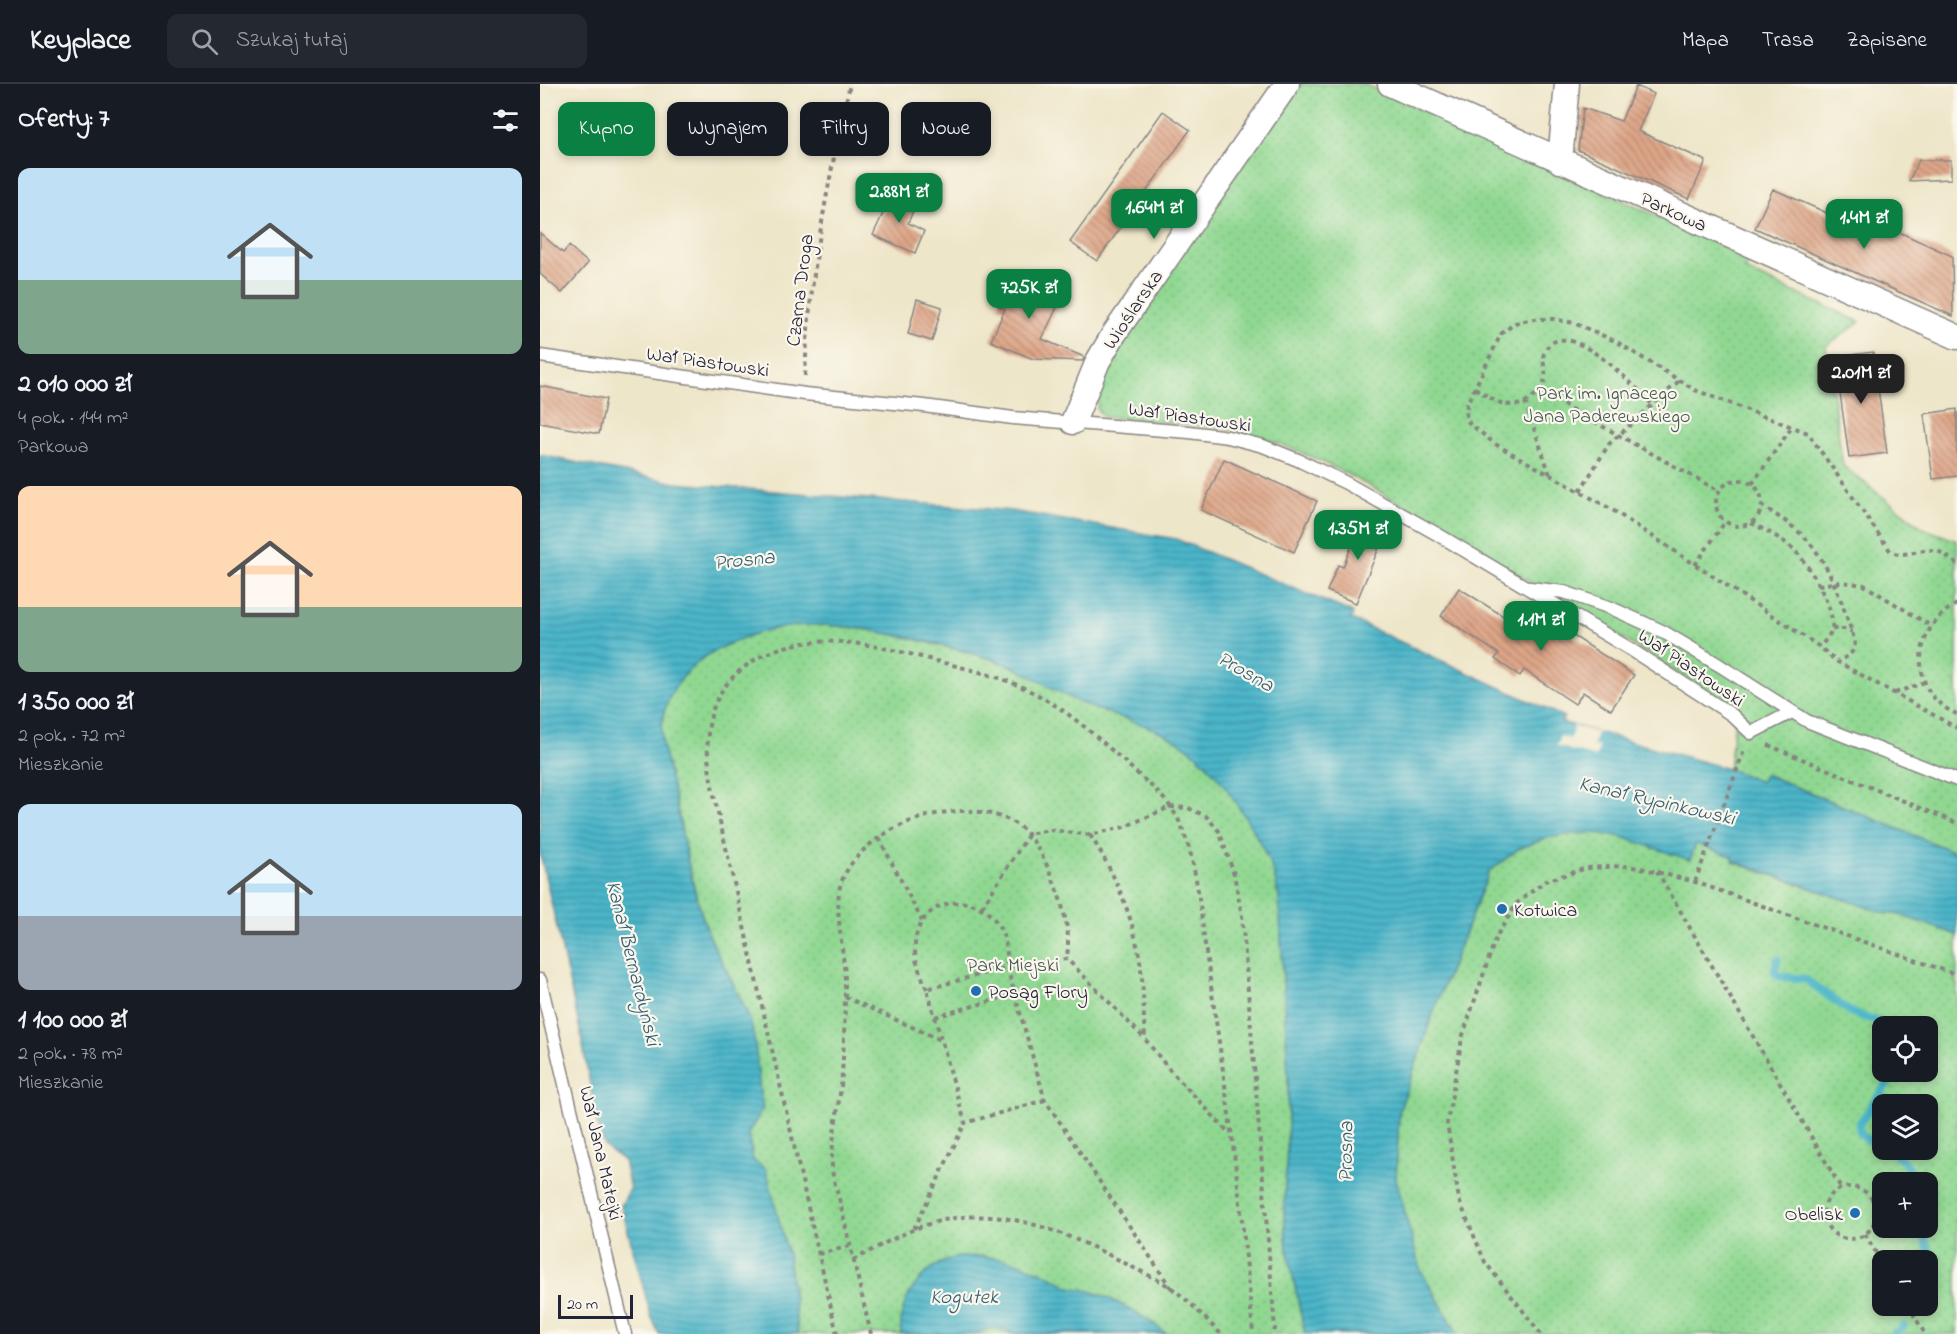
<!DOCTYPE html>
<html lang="pl">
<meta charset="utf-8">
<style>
body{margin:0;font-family:"Indie Flower",sans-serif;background:#242831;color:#f1f3f6;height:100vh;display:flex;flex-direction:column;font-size:22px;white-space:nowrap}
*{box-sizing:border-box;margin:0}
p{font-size:20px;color:#9ea1a6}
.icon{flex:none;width:33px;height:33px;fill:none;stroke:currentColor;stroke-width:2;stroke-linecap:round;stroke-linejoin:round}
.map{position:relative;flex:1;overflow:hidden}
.sheet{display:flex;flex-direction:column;background:#171b24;width:540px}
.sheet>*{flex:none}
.top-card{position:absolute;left:18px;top:18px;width:570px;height:54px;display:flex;gap:12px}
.fabs{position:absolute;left:1332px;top:932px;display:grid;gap:12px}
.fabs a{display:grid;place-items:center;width:66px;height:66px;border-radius:12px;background:#171b24;box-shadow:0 3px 9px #0003;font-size:30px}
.scale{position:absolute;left:18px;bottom:15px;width:75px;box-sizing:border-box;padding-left:6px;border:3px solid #22223b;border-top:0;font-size:16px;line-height:21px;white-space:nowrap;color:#22223b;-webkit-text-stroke:4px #fbf7ec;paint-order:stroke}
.price{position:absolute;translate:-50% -51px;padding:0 14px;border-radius:12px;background:#0b8043;color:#fff;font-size:20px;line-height:39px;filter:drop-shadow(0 2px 3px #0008)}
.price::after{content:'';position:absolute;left:50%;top:36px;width:18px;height:14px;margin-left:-9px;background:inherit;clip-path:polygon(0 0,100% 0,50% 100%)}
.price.current{background:#222;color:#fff}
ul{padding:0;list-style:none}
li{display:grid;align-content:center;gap:12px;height:318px;padding:0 18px}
li span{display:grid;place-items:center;height:186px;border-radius:12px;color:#555}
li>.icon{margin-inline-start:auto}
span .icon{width:108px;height:108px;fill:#fffc;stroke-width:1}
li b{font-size:26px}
h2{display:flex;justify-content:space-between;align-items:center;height:72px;padding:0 18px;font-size:26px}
.chip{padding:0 21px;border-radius:12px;background:#171b24;box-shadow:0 3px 9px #0003;font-size:21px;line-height:54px}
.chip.current{background:#0b8043;color:#fff}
header{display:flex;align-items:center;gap:36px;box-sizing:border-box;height:84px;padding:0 30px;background:#171b24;border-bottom:2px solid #363941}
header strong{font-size:28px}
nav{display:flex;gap:33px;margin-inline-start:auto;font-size:21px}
.search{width:420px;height:54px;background:#242831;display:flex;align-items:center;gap:15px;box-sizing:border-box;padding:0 21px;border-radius:12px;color:#9ea1a6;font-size:22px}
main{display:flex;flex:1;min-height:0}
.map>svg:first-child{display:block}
.park{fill:url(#park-dots);stroke:#597d66;stroke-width:1.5;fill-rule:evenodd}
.water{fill:url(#water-rules);stroke:#366c82;stroke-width:1.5}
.pier{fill:#eee6c9}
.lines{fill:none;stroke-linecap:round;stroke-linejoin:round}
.stream{stroke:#4bb5c9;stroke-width:8}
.building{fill:url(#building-back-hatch)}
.service-casing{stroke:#888482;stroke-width:15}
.minor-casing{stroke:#888482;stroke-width:27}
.path{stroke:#888482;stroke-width:4;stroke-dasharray:4.5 4.5;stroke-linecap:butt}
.service{stroke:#fff;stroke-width:12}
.minor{stroke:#fff;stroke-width:24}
.poi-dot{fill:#1f6fb2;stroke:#fbf7ec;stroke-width:2}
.labels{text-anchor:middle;stroke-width:4.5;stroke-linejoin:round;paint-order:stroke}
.street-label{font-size:20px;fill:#22223b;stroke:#fbf7ec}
.park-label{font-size:20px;fill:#435955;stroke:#fbf7ec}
.poi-label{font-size:20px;fill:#22223b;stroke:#fbf7ec;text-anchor:start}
.water-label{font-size:21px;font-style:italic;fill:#325d74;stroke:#fbf7ec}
</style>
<header>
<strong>Keyplace</strong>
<div class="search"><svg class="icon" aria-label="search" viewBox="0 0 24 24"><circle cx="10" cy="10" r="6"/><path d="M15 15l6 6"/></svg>Szukaj tutaj</div>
<nav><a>Mapa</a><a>Trasa</a><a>Zapisane</a></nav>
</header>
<main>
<section class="sheet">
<h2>Oferty: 7<svg class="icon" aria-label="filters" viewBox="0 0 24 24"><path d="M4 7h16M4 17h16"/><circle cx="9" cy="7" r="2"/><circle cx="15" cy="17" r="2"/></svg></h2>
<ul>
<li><span style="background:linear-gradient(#bfe0f5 60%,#7fa58c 0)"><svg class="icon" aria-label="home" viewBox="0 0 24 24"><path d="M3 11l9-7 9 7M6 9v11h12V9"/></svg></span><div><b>2 010 000 zł</b><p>4 pok. · 144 m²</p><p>Parkowa</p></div></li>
<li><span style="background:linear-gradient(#ffd9b3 65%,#7fa58c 0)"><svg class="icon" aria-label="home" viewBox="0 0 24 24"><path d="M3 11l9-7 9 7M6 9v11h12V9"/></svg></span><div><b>1 350 000 zł</b><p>2 pok. · 72 m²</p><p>Mieszkanie</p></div></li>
<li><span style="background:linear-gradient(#bfe0f5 60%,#9aa5b1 0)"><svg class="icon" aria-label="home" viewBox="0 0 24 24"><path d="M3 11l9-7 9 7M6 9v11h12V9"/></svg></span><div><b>1 100 000 zł</b><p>2 pok. · 78 m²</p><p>Mieszkanie</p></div></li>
</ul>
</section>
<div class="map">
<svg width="1417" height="1250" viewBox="0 0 1417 1250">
<defs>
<pattern id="park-dots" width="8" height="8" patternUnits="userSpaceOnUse" patternTransform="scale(1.5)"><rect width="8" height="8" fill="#90d892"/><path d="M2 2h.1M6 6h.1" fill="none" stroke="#7cb97f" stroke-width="1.8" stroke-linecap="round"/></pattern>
<pattern id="water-rules" width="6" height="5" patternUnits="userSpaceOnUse" patternTransform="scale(1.5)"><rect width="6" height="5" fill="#4bb5c9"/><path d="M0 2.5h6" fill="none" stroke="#3e93a4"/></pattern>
<pattern id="building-back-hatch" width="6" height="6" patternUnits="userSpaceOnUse" patternTransform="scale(1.5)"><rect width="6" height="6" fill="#dea688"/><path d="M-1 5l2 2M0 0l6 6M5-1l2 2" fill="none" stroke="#b48770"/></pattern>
</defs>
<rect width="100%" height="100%" fill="#fbf7ec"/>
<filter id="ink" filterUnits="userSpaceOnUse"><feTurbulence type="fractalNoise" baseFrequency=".0167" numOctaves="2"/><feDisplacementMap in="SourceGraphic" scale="12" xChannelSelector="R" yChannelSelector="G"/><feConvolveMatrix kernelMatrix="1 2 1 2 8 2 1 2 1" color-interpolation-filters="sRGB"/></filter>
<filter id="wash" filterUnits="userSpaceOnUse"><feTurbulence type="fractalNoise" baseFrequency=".008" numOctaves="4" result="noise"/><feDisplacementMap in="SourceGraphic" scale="24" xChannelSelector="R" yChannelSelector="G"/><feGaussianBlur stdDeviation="1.35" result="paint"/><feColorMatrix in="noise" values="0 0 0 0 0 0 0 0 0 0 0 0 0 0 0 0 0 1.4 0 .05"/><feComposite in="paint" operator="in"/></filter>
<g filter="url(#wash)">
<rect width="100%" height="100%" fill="#eee6c9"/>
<!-- park -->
<path class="park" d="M760 0H824L1210 174 1205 186 1320 238 1286 262 1303 382 1383 444 1417 457V769L1225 690 1221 698 1189 685 1196 626C1107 568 1017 514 926 459 866 423 792 376 725 355 674 339 617 338 564 333L557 325C560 293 571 272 587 244Z
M255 540C305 540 346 548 394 560 419 566 445 572 468 581 494 591 516 608 541 619 581 636 626 641 659 673 688 700 719 750 733 787 736 795 737 805 739 813L748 991V1037L744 1129 747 1164 765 1250H258L252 1199 213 1076 208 1050 223 1024C215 990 213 954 203 921 201 913 195 904 191 897 183 880 174 864 168 847 153 810 146 767 138 728 133 705 119 661 122 639 131 574 201 550 255 540Z
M1056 749 1156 759 1194 773 1193 778 1341 828 1360 831 1417 851V1250H918L880 1185 856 1095 859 1028 896 921 949 788 978 765 1006 754 1030 750ZM1342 942H1388V987H1342ZM1342 1020H1388V1065H1342ZM1342 1098H1388V1143H1342ZM1342 1176H1388V1221H1342Z"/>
<!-- water -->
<path class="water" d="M0 371 136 399 472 427 636 455 813 529 811 535 1024 633 1021 638 1189 685 1221 698 1224 690 1417 769V851L1360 831 1341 828 1193 777 1194 773 1156 760 1150 776 1079 752 1056 749 1030 750 1006 754 978 765 949 788 896 921 859 1028 856 1095 880 1185 918 1250H765L747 1164 744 1129 748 1037V991L739 813C737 806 736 798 734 790 724 759 683 694 658 672 622 640 582 637 541 619 515 608 494 591 468 581 437 569 403 561 371 554 297 539 246 530 176 566 150 579 125 609 122 639 120 658 127 679 131 697 142 746 150 799 167 846 179 877 199 905 210 937 219 965 216 996 223 1024L208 1050 213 1076 226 1085 248 1171 258 1250H119L111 1232 81 1121 90 1105 84 1077 65 1063 57 1039 40 946 0 769Z
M442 1172 473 1177 502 1188 530 1203 550 1207 571 1215 607 1235 627 1250H475C461 1244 450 1242 436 1250H361C358 1215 383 1180 418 1173 426 1172 435 1173 442 1172Z"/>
<!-- pier -->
<path class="pier" d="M1034 642 1057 648 1053 662 1059 663 1056 673 1017 662 1020 652 1030 655Z"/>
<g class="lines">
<!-- stream -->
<path class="stream" d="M1238 875 1234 887 1238 892 1265 895 1312 929 1352 942
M1331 1057C1322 1053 1319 1050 1319 1040L1356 987
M1349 1065 1362 1075 1377 1098
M1381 1145C1382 1152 1385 1157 1388 1163 1396 1180 1397 1199 1388 1216
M1383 1224 1385 1221
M1354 1250 1364 1242"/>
</g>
<g id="blocks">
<!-- building -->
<path class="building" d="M1096 2 1114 10 1098 47 1166 77 1149 115 1038 66 1043 24 1081 37Z
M623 27 650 46 557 177 530 158Z
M1379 76H1411V95L1369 97Z
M1233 105 1343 154 1348 143 1412 172 1413 232 1215 144Z
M353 108 376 120 368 139 384 147 375 169 333 151Z
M0 149 23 169 29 162 48 179 22 209 0 190Z
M473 188 520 208 516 217 519 219 502 255 544 273 543 277 493 275 451 257 465 225 458 222Z
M377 215 402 223 392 257 368 250Z
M1333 268 1347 369 1309 374 1295 273Z
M0 302 66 315 59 350 0 339Z
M1417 325V392L1393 395 1384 330Z
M684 375 777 417 754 468 661 426Z
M824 432 848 442 816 519 787 507 798 481 803 483Z
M919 504 977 541 980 536 1000 549 1009 536 1094 591 1071 626 1043 608 1035 620 984 586 980 592 955 575 959 570 901 532Z"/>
</g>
</g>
<g filter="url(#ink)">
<use href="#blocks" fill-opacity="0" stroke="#888482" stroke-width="1.5"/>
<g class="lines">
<!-- service casing -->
<g class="service-casing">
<path id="service" d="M0 272 265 310 384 322 473 334 649 348 688 353 723 362 758 376 806 399 897 450 1090 565 1192 631 1211 649 1252 628
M990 504 1024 508 1071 524 1122 547 1179 581 1267 637 1417 696
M0 896 85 1250"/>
</g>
<!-- minor casing -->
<g class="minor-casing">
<path id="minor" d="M850 0 1417 253
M1020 77 1027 0
M533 338 558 277 574 250 747 0"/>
</g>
<!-- path -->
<path class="path" d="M265 292C269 193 288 97 310 0
M935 304C954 317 972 330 993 313 999 307 1004 302 1005 294 1007 284 1000 276 1005 267 1025 227 1097 305 1112 320
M999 307 1179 407
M985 318 1010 391
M1176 419a23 23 0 1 1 46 0a23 23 0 1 1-46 0Z
M1212 400 1252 343
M1040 407 1069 360 1139 297
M1221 421C1234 430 1248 438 1260 449 1290 476 1302 520 1315 557 1315 569 1308 573 1297 577
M1211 439C1225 446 1239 453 1251 463 1266 475 1296 525 1292 544 1291 550 1284 558 1280 563
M1417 480C1409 474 1401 466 1391 466 1376 465 1366 474 1351 468L1268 349 1155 306 1075 257 1034 239 1013 235H994L975 239 961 250 927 320 926 333 929 339 955 360 1071 425 1280 563 1296 577 1417 644
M1155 481 1185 438
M1278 501 1302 498 1324 501 1391 542
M1417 520C1371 543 1367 610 1417 630
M1292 545H1306L1312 548
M1355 609 1385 598
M1228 661 1417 739
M550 751C573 786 590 825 598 866 604 895 603 926 605 955
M339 754 382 837
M1117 787 1301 1104
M1155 798 1205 664
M442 823 489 750 510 746 550 751 584 743 630 723 648 724 666 732 679 747 694 790 702 832 735 1245 733 1250
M387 905C381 891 374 877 375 861 377 802 472 800 467 883L527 875 605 955 628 984 690 1050
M305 913 401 956
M395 933 475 910
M505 1016 425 1039 387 905 467 883 505 1016 631 1204
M1284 1129a26 26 0 1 1 52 0a26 26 0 1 1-52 0Z
M374 1145 425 1039
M1325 1150 1342 1179
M279 1170 310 1162
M313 1176C346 1159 378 1139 415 1134 477 1125 540 1155 594 1184 606 1190 619 1196 630 1203 648 1215 665 1235 681 1250
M1368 1221 1385 1250
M297 1250 173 707C164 661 162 617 202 585 257 540 334 560 396 577 428 585 461 592 490 607 527 625 557 653 587 680 605 697 626 712 638 735 658 775 661 837 668 882 686 1004 703 1127 713 1250
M331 1250C321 1209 312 1168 302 1127 299 1111 291 1093 292 1078 292 1053 298 1027 301 1002 304 967 305 932 305 898 305 870 293 823 301 799 323 739 428 705 480 743 501 758 522 813 526 839 529 851 528 863 527 875
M1001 1250 945 1178 919 1116 907 1039 922 954 956 853 977 819 1005 797 1047 784 1083 782 1101 784 1155 798 1417 891"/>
<!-- service -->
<use href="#service" class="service"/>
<!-- minor -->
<use href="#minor" class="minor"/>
</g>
</g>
<!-- markers -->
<g class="poi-dot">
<circle cx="962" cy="825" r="6"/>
<circle cx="436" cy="907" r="6"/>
<circle cx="1315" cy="1129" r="6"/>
</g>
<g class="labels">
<!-- street labels -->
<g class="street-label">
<text transform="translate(1134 127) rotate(24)" y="7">Parkowa</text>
<text transform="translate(259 206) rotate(-83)" y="7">Czarna Droga</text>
<text transform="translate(592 225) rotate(-56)" y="7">Wioślarska</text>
<text transform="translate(168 277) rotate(8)" y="7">Wał Piastowski</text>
<text transform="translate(650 332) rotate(8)" y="7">Wał Piastowski</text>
<text transform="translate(1152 583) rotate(34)" y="7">Wał Piastowski</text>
<text transform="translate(62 1069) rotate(77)" y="7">Wał Jana Matejki</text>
</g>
<!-- park labels -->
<g class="park-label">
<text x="1067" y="315">Park im. Ignacego<tspan x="1067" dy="23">Jana Paderewskiego</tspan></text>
<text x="473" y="887">Park Miejski</text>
</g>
<!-- poi labels -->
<g class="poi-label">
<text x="974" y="832">Kotwica</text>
<text x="448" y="914">Posąg Flory</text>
<text x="1303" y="1136" text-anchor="end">Obelisk</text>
</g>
<!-- water labels -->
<g class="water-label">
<text transform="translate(204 475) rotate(-6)" y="7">Prosna</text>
<text transform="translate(706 587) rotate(30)" y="7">Prosna</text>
<text transform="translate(1117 716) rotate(13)" y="7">Kanał Rypinkowski</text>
<text transform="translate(94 879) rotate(76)" y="7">Kanał Bernardyński</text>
<text transform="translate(805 1068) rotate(-89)" y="7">Prosna</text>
<text x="424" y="1219">Kogutek</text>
</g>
</g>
</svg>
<div class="fabs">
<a><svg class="icon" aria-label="locate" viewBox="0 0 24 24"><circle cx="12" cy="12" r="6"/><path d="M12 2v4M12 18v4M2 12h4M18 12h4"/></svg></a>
<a><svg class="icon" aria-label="layers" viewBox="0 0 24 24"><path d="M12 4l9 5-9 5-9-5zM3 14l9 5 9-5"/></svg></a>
<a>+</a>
<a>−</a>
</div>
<div class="scale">20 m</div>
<b class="price" style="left:359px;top:140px">2.88M zł</b>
<b class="price" style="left:614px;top:156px">1.64M zł</b>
<b class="price" style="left:1324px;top:166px">1.4M zł</b>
<b class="price" style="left:489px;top:236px">725K zł</b>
<b class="price current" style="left:1321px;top:321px">2.01M zł</b>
<b class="price" style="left:818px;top:477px">1.35M zł</b>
<b class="price" style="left:1001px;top:568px">1.1M zł</b>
<div class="top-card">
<a class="chip current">Kupno</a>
<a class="chip">Wynajem</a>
<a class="chip">Filtry</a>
<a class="chip">Nowe</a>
</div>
</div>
</main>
